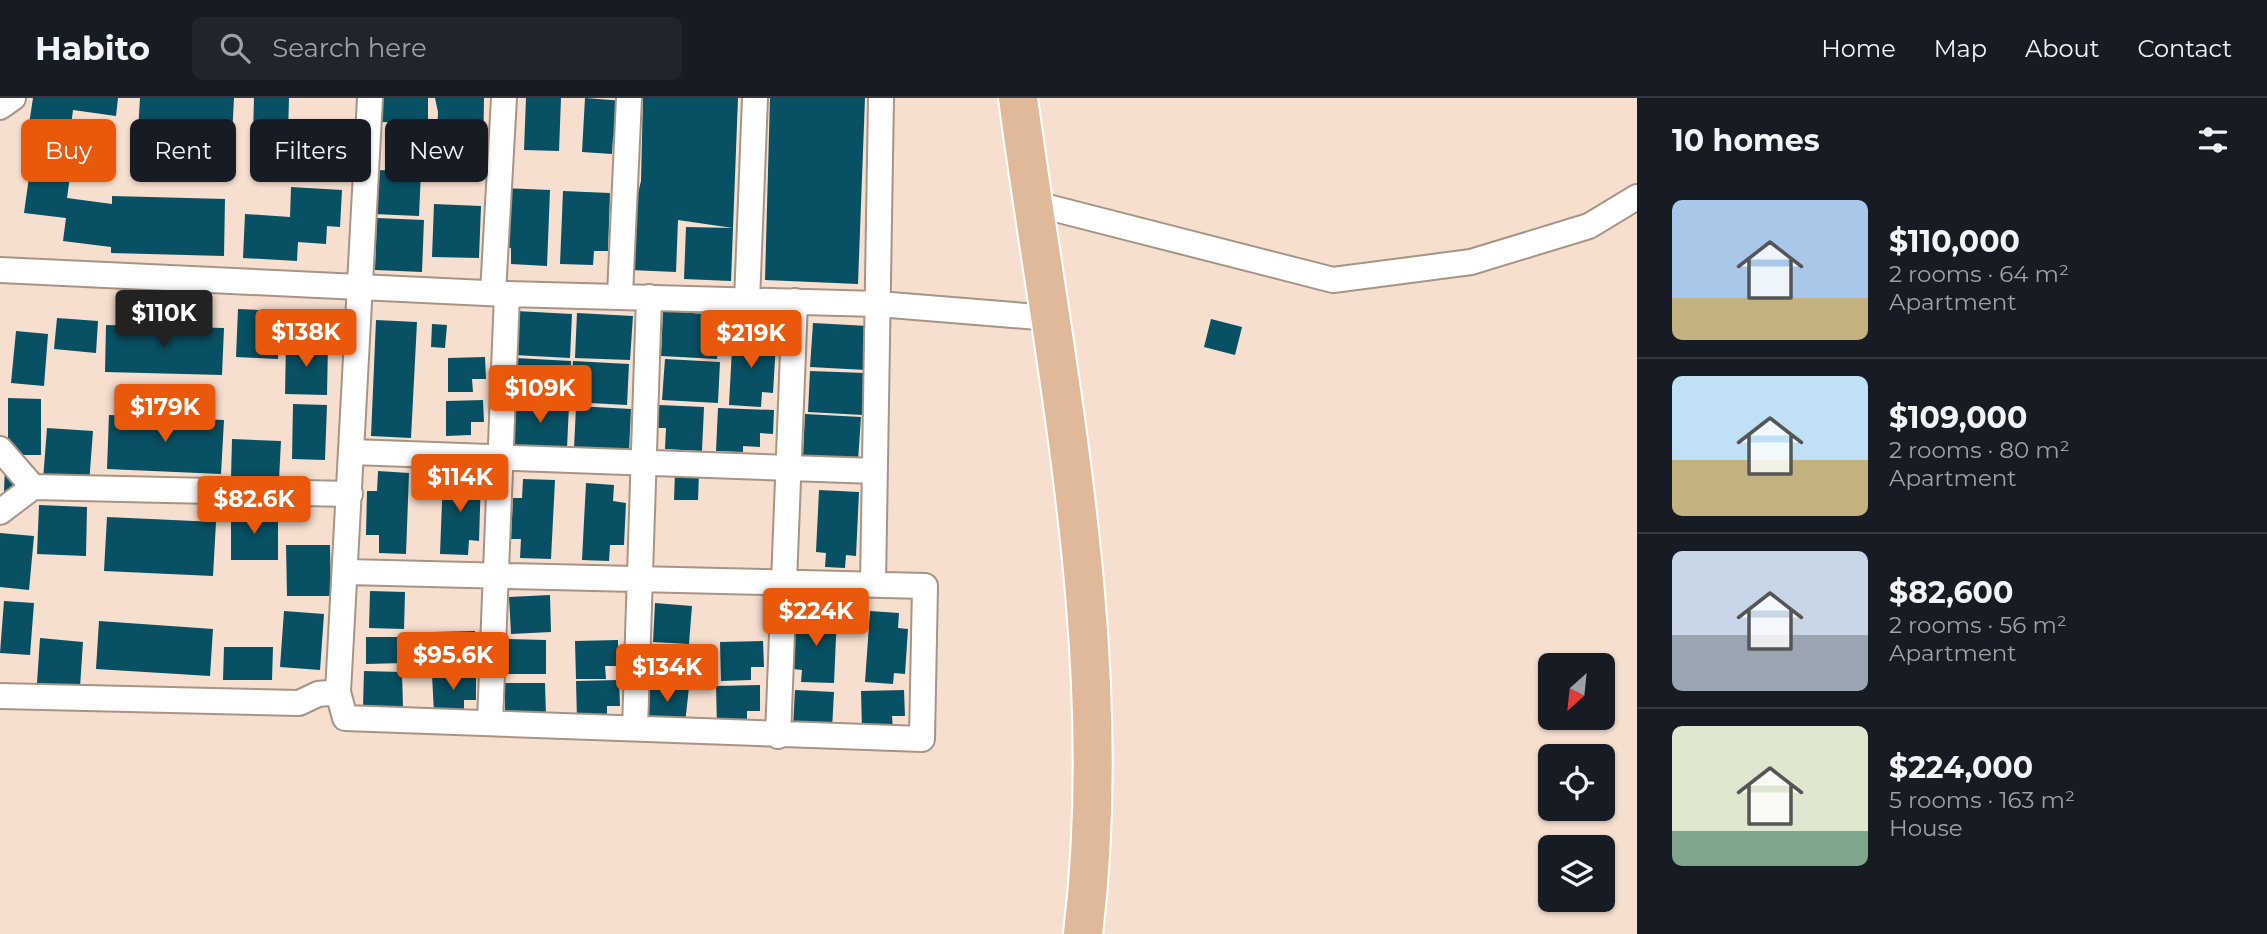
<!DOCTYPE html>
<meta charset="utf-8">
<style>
body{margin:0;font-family:Montserrat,sans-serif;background:#20242c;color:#f1f3f6;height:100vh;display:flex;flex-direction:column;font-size:26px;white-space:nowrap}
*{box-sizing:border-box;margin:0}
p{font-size:23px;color:#9ea1a6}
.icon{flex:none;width:38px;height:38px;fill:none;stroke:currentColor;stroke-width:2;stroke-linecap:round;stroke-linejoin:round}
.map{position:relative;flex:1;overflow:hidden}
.details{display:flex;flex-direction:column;background:#171b24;width:630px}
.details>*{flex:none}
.guide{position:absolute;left:21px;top:21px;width:665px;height:63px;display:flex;gap:14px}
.needle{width:46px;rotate:207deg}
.buttons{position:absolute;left:1538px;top:555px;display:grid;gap:14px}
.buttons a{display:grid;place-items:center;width:77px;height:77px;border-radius:10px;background:#171b24;box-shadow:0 2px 5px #0004;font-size:35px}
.price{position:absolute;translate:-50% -60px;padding:0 16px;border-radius:7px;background:#ea580c;color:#fff;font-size:23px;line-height:46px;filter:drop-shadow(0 2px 4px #0008)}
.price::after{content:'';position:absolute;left:50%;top:42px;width:21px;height:16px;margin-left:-10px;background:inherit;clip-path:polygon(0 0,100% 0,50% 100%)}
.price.current{background:#222;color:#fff}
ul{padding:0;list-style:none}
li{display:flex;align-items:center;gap:21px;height:175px;padding:0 35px}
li+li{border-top:2px solid #363941}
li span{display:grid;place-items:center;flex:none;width:196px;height:140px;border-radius:10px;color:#555}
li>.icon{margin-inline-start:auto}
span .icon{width:84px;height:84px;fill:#fffc;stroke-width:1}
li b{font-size:30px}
h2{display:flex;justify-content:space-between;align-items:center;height:84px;padding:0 35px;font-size:30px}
.chip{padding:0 24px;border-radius:10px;background:#171b24;box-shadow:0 2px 5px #0004;font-size:24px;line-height:63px}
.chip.current{background:#ea580c;color:#fff}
header{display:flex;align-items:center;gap:42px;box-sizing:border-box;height:98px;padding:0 35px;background:#171b24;border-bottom:2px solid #363941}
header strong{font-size:33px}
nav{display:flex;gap:38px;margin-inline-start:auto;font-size:24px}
.search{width:490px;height:63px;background:#20242c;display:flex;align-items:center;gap:18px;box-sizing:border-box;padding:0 24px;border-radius:10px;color:#9ea1a6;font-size:26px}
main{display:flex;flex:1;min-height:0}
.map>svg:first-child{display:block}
.building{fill:#085063}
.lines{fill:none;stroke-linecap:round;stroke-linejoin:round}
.minor-casing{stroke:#a89384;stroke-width:28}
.primary-casing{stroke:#fff;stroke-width:42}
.minor{stroke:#fff;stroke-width:24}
.primary{stroke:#e0b89a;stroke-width:38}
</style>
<header>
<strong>Habito</strong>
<div class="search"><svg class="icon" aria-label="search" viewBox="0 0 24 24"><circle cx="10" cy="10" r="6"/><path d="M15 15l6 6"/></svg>Search here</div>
<nav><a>Home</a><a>Map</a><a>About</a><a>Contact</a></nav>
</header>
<main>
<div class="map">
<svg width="1637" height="836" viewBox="0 0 1637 836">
<rect width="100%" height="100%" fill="#f6dfcf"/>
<!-- building -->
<path class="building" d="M33 0H118L116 18 73 12 68 52 26 46Z
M140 0H234L232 39 138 33Z
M254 0H289L288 37 253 35Z
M381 0H428V26L380 24Z
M435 0H484L483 64 436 62 438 14Z
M526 0H561L559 53 524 52Z
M585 0 624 3 622 39H613L612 56 582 54Z
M643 0H738L733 130 678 122 676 174 630 172 632 120 641 83Z
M770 0H865L858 186 765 182Z
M386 28 420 29V64H386Z
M298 30H340V75L298 74Z
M31 65 71 71 67 100 112 106V98L225 101 224 158 111 155V149L63 143 66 120 24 115Z
M374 72 421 73 419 118 373 116Z
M291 89 342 92 340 129 327 128 326 146 298 144 297 163 243 160 245 116 290 119Z
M504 90 550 92 547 168 511 166V150L502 149Z
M563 93 610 95 608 153H594L593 167 560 166Z
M434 106 481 108 479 160 432 159Z
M377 120 424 122 422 174 375 172Z
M686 129 733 130 731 183 684 181Z
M238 211 280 213 278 261 236 259Z
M516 213 572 216 570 260 514 257Z
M663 213 719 217 717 261 661 258Z
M577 215 633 218 630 262 575 260Z
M57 220 98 223 96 255 54 251Z
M1211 221 1242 229 1235 257 1204 249Z
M376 222 417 224 411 340 371 338Z
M813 225 868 228 866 272 810 269Z
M432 226 447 227 445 250 431 249Z
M106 227 224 230 222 277 105 274Z
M733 231 750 232 749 243 776 244 773 295 762 294 761 309 729 307Z
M16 233 48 236 44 288 11 285Z
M286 245 328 246 327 297 285 296Z
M485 259 486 281H472L473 294H448V260Z
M516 260 571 263 569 304 513 300Z
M665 261 720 264 718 305 662 302Z
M573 263 629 266 627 307 571 304Z
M810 273 865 275 863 317 808 314Z
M8 300 41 301V357H8Z
M483 302 484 324H471V337L446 338V303Z
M513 304 569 307 567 350 511 347Z
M293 306 327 307 325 362 292 361Z
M659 307 704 309 702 353 665 351 666 330H658Z
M576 308 631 311 629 354 574 351Z
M718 310 774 312 773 336 760 335V349L743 348V354L716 353Z
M805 316 861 319 858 363 803 359Z
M109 317 224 322 221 376 107 371Z
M47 330 93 333 89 386 43 382Z
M232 341 281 343 279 382 231 380Z
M5 367 30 395 4 394Z
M378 373 409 375 406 456 379 455V437H366L367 393H377Z
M675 374 699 375 698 402H674Z
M443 378 481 379 479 443 469 442 468 457 440 456Z
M523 381 555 382 551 461 520 460 521 441H511L513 400H522Z
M586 385 614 387 613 403 626 405 624 447H610L609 463 582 462Z
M819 392 859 394 856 458 846 457 845 470 825 469 826 455 816 454Z
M39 407 87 409 86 458 37 456Z
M231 414 278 415V462H231Z
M107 419 216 424 213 478 104 473Z
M0 435 34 438 29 492 0 489Z
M286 447H330L331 498H287Z
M370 493 405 494 404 531 369 530Z
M550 497 551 534 511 536 509 499Z
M4 503 34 505 30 557 0 555Z
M655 505 692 508 689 546 653 544Z
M284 513 324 516 320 572 280 569Z
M870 513 899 515 898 530 908 531 905 576 894 575 893 586 865 584Z
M806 514 837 516 834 585 801 584 802 572 793 571 795 527H806Z
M99 523 213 531 210 578 96 571Z
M475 533 476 559H463V572L433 573 432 534Z
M366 539H402L403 565 366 566Z
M40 540 83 544 80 589 37 585Z
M506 541 546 542V576H506Z
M618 542V568H605L606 581H576L575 543Z
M763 543 764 569H751V582L721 583 720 544Z
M224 549H273L272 582H223Z
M650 550 689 553 687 582 648 579Z
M364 573 402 574 403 609H363Z
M476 576V602H464V615H434L432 577Z
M619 582 620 608H607V621L577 622 576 583Z
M505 585H545L546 618H505Z
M648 585 689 589 685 626 645 623Z
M760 587V613H747V626L717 627 716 588Z
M795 592 834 594 832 631 793 629Z
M904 592 905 618H892L893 631 862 632 861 593Z"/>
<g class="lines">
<!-- minor casing -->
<g class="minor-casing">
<path id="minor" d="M0 9 13 0
M1032 105 1333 182 1471 164 1589 128 1637 99
M0 172 507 196 878 206 1050 220
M493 195 504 0
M620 197 629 0
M747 203 755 0
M0 351 33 389
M352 354 875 373
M0 414 33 389 350 396
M873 486 881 0
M338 594 345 620 922 641 925 488 347 474
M0 598 299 605 318 596 338 594 370 0
M490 624 507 196
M635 630 649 199
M778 638 795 203"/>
</g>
<!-- primary casing -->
<g class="primary-casing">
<path id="primary" d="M1018 0C1055 276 1117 556 1083 836"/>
</g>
<!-- minor -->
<use href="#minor" class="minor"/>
<!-- primary -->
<use href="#primary" class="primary"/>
</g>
</svg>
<div class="buttons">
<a><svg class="needle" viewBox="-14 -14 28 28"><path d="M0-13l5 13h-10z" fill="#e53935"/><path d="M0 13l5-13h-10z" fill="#9ea1a6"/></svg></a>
<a><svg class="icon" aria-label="locate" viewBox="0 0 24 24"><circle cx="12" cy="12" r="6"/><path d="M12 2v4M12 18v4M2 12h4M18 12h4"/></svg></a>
<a><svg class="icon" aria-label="layers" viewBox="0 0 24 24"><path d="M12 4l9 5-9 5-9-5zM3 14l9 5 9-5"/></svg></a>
</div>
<b class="price current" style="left:164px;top:252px">$110K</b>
<b class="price" style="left:306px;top:271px">$138K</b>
<b class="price" style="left:751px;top:272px">$219K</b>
<b class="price" style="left:540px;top:327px">$109K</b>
<b class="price" style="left:165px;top:346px">$179K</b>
<b class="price" style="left:460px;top:416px">$114K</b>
<b class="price" style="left:254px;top:438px">$82.6K</b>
<b class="price" style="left:816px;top:550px">$224K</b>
<b class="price" style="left:453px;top:594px">$95.6K</b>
<b class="price" style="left:667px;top:606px">$134K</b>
<div class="guide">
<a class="chip current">Buy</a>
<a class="chip">Rent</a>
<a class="chip">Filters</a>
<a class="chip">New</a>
</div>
</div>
<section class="details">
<h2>10 homes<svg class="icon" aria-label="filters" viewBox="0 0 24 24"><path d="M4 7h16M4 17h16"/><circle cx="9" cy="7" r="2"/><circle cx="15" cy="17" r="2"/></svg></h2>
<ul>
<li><span style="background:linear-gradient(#a9c7e8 70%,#c2b280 0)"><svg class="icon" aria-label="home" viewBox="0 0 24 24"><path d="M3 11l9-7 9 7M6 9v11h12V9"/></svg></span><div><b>$110,000</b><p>2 rooms · 64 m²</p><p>Apartment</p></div></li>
<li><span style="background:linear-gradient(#bfe0f5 60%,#c2b280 0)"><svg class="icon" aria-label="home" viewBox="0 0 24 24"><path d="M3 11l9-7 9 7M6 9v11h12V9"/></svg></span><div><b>$109,000</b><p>2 rooms · 80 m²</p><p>Apartment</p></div></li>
<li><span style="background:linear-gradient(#c9d6e8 60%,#9aa5b1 0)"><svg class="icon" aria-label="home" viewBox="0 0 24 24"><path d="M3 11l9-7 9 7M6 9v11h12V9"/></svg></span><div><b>$82,600</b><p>2 rooms · 56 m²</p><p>Apartment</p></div></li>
<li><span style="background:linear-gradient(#dfe7d0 75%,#7fa58c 0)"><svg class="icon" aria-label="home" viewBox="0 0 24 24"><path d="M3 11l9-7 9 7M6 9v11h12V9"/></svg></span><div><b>$224,000</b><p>5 rooms · 163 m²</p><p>House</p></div></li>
</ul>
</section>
</main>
